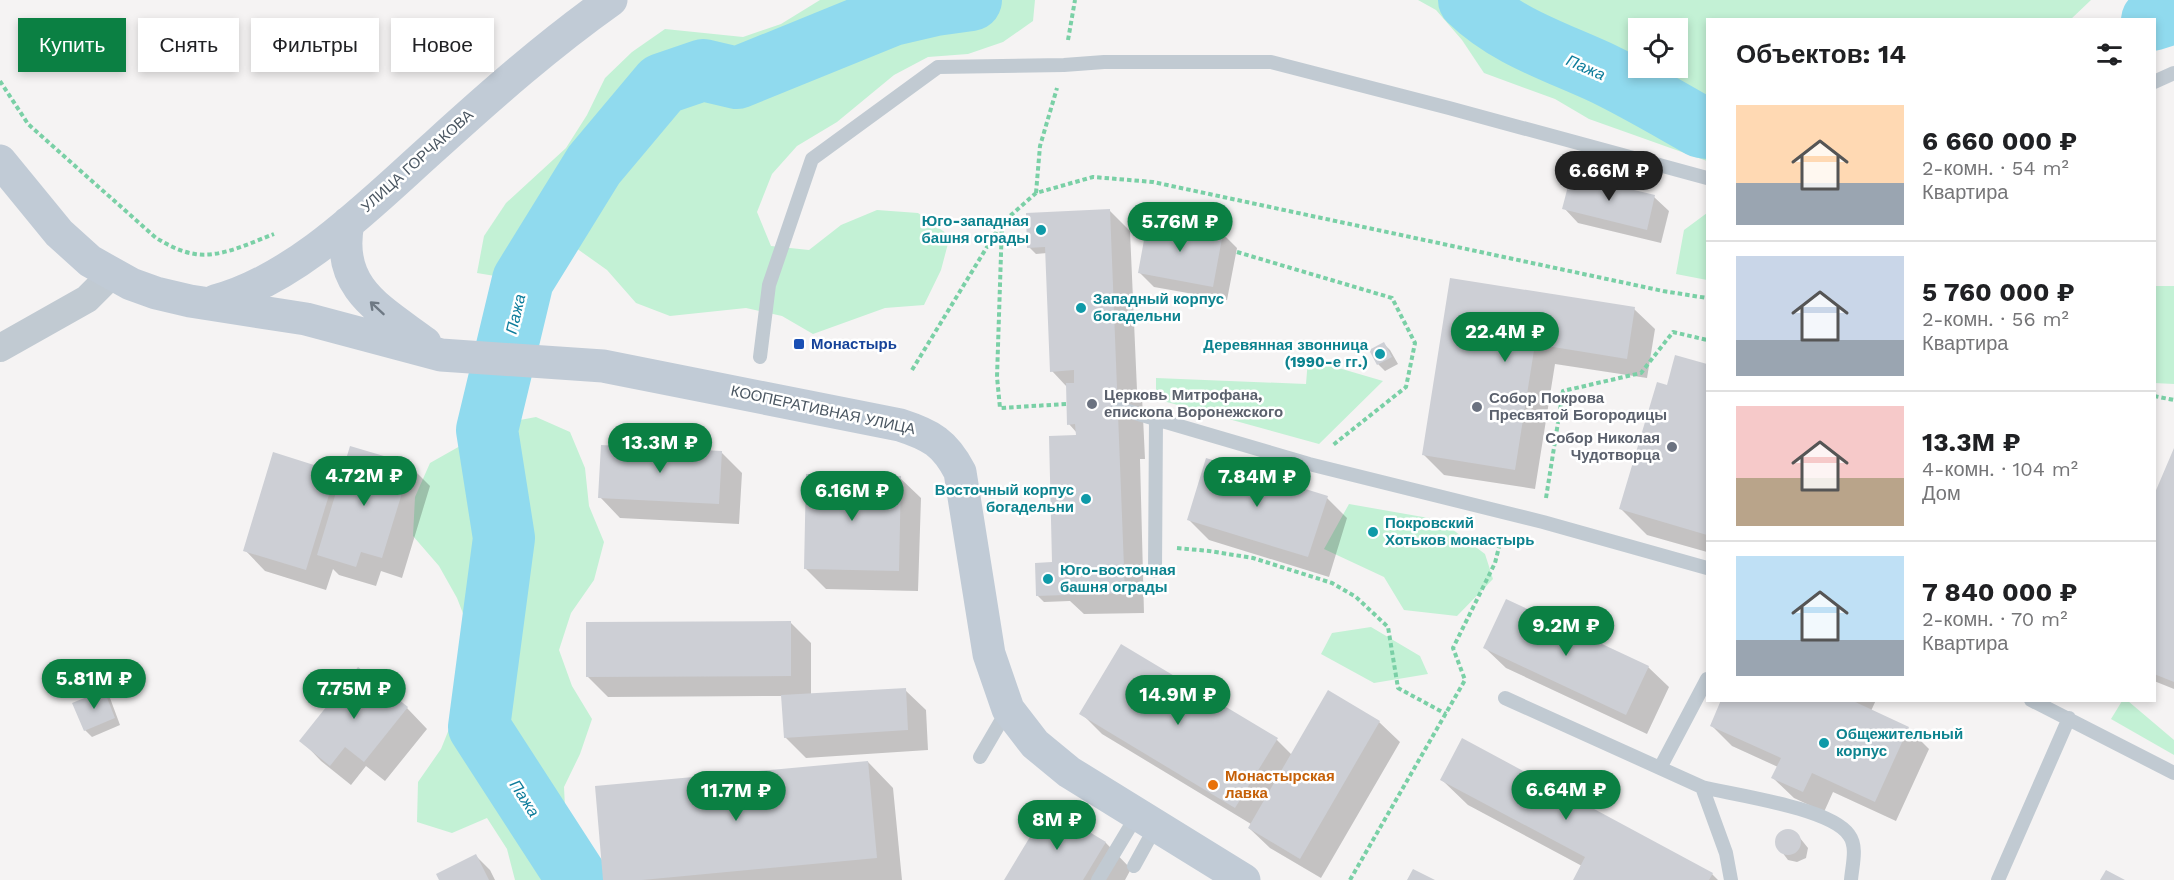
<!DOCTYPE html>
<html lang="ru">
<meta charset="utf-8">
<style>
body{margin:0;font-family:"Work Sans",sans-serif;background:#f2f2f2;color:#202124;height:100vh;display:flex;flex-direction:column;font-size:22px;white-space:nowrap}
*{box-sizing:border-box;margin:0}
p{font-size:20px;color:#757577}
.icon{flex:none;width:33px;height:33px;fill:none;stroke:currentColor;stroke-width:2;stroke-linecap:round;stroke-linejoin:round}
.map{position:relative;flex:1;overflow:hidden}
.sheet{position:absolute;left:1706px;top:18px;width:450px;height:684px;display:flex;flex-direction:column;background:#fff;border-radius:0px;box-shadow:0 3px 9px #0003}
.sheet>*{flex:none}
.guide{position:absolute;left:18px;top:18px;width:570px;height:54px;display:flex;gap:12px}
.controls{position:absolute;left:1628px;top:18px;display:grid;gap:12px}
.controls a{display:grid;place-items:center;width:60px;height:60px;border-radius:0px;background:#fff;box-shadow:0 3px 9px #0003;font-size:30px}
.price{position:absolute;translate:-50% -51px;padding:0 14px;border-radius:21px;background:#0b8043;color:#fff;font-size:20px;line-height:39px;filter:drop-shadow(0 2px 3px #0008)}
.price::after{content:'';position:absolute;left:50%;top:36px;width:18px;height:14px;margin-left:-9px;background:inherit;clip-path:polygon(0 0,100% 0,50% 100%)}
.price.current{background:#222;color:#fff}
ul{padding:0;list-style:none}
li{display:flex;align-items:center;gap:18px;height:150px;padding:0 30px}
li+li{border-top:2px solid #e0e0e0}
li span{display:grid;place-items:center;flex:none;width:168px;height:120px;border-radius:0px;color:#555}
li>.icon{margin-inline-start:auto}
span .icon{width:72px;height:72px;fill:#fffc;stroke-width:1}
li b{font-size:26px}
h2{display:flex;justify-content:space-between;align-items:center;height:72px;padding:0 30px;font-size:26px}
.chip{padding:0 21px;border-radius:0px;background:#fff;box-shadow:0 3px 9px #0003;font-size:21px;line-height:54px}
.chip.current{background:#0b8043;color:#fff}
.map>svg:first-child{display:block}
.green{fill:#c3f1d5;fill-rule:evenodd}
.shadow{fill:#0003}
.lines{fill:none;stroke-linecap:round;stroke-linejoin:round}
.river{stroke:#90daee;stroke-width:62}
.building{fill:#cdcfd5}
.path{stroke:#7ad0a6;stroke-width:4;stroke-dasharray:4.5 3;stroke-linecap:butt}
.service{stroke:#c1cad2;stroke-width:14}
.minor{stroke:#c1cad2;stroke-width:28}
.secondary{stroke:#c1cbd6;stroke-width:33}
.oneway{stroke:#6e7984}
.culture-dot{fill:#0f9aa8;stroke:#fff;stroke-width:2}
.transit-dot{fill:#1a4fb4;stroke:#fff;stroke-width:2}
.worship-dot{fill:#6b7280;stroke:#fff;stroke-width:2}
.food-dot{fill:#e8710a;stroke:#fff;stroke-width:2}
.labels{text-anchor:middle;stroke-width:5;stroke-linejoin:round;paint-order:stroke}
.street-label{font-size:15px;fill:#4a5661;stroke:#fff}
.culture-label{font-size:15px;font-weight:bold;fill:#0d838f;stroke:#fff;text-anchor:start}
.transit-label{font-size:15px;font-weight:bold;fill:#164399;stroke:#fff;text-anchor:start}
.worship-label{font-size:15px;font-weight:bold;fill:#5b616d;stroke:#fff;text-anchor:start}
.food-label{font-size:15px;font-weight:bold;fill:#c56008;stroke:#fff;text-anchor:start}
.water-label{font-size:16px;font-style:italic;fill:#0c7c9b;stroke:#fff}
</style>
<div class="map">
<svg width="2174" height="880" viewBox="0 0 2174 880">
<rect width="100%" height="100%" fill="#f5f3f3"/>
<!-- green -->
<path class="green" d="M820 0H1035L1033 21 1003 42 968 54 928 57 894 75 837 122 797 146 772 174 757 212 771 246 809 250 841 225 877 210 918 213 950 236 941 270 924 305 885 308 813 334 782 316 746 308 670 316 636 303 607 270 576 248 501 277 477 273 484 236 506 203 566 148 587 115 605 78 632 52 665 29 743 37 781 24Z
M1418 0H2091L2070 20H1707V161L1589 119 1555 99 1484 73 1462 40 1436 10ZM1677 28V68H1638V28Z
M1707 213V280L1676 274 1684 230Z
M2154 286H2174V384L2154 383Z
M1308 359 1383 381 1319 444 1156 399V378L1306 384Z
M536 417 570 432 585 468 589 506 604 542 594 580 571 613 559 650 572 686 592 719 580 754 564 787 566 828 578 864 591 880H515L507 849 487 818 452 833 417 822 418 782 441 749 472 672 471 634 457 598 439 566 413 536 415 497 430 463 499 424Z
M1349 504 1440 520 1485 554 1493 579 1457 616 1404 610 1384 577 1324 549Z
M1371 627 1420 656 1428 674 1374 683 1321 654 1332 633Z
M2122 701H2128L2174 740V755L2111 719Z"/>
<!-- shadow -->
<path class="shadow" d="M1654 197 1669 211 1661 243 1578 223 1564 208Z
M1109 210 1130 231 1137 390 1142 396 1145 459H1140L1144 613 1084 614 1070 601 1044 602 1037 595 1056 563 1078 436 1077 433 1069 424 1067 387 1052 371 1047 253 1036 254 1029 247Z
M1223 234 1237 248 1227 300 1154 287 1139 272Z
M1451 280 1634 309 1655 329 1647 378 1555 364 1535 489 1444 475 1423 454Z
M1384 344 1390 350 1398 364 1385 371 1378 364Z
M1707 365V552L1647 535 1621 509 1668 387Z
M721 452 742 473 739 524 620 518 600 497Z
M2174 452V689L2154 681V499Z
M410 466 430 486 402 578 381 571 376 586 339 575 333 569 326 590 265 571 245 550 336 473 342 479Z
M900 478 921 498 918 591 826 589 805 568Z
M1327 498 1347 518 1329 577 1209 540 1188 519Z
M790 622 811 643V695L905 690 926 710 928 750 806 758 785 737 783 696 608 697 587 676Z
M1485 648 1648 667 1669 687 1647 734 1506 668Z
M103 691 110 698 120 725 92 737 85 730Z
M1723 700H1876L1871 711 1908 728 1929 749 1896 821 1833 792 1824 812 1794 798 1773 778 1778 767 1732 746 1711 725Z
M407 708 427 729 385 781 366 766 351 785 321 761 301 740Z
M1081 713 1277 740 1292 755 1379 722 1400 742 1321 878 1270 848 1249 828 1251 824 1102 734Z
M868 762 893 788 902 880H605Z
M1442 780 1712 874 1718 880H1574L1582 866 1468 805Z
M1049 809 1106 843 1131 869 1125 880H1006Z
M1787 830 1796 833 1808 848 1806 858 1797 862 1788 860 1776 844 1778 835Z
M476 856 490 870 495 880H441Z"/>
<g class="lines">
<!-- river -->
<path class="river" d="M1469 0C1507 37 1557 52 1604 74 1637 90 1669 109 1701 127L1707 128
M2152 20 2174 13
M578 880 479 727 504 538 487 430 523 280 594 165 662 84 703 70 737 78 892 15 935 5 971 0"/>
</g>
<!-- building -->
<path class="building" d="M1571 175 1655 195 1647 230 1562 209Z
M1110 209 1125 593 1036 596 1035 563 1052 562 1049 436 1076 435 1075 424 1067 425 1066 383H1074V370L1050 372 1045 247 1027 248 1026 213Z
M1148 218 1223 233 1213 287 1138 273Z
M1450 278 1635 307 1627 359 1535 344 1515 470 1422 455Z
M1384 342 1392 357 1377 365 1369 350Z
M1675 355 1707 364V535L1619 509 1657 382 1667 385Z
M601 445 722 451 719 504 598 498Z
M350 446 411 464 382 558 361 552 356 567 317 555Z
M2174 448V682L2154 674V495Z
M273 452 336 472 306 570 243 551Z
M1206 458 1328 496 1308 557 1187 520Z
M806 474 901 476 899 571 804 569Z
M1506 599 1649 666 1626 715 1483 648Z
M791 621V676L586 677V622Z
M1121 644 1278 738 1235 808 1079 714Z
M358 667 408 707 364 762 345 747 330 766 299 741Z
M906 688 908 730 784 738 781 695Z
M104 690 115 718 84 731 72 703Z
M1328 690 1380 721 1300 859 1248 828Z
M1721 700H1851L1909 727 1875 802 1812 773 1803 792 1771 778 1781 758 1710 726Z
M1462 738 1713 873 1709 880H1573L1585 857 1440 780Z
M868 761 877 858 642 880H603L595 786Z
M1048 807 1106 842 1083 880H1004Z
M1775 842a13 13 0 1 1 26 0a13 13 0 1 1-26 0Z
M476 854 489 880H439L436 874Z
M1413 869 1435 880H1407Z
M2106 870 2125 880H2100Z"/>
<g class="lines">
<!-- path -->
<path class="path" d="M1068 40 1075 0
M0 81 28 124 156 238C168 245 181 252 195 254 221 258 250 243 274 234
M1036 193 1040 146 1057 88
M1237 252 1392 298 1415 343 1406 387 1333 445
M912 370 1001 224
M2154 396 2174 400
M1066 404 1000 408 997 377 1002 223 1036 193 1093 177 1153 182 1663 291 1707 298
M1546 498 1563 391 1641 373 1673 332 1707 340
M1177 548 1209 551 1253 558 1332 583 1356 597 1388 627 1398 688 1446 714
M1350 880 1465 680 1453 648 1495 563 1502 535"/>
<!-- service -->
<path class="service" d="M2154 82 2174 73
M760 357 769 285 812 159 938 67 1064 65 1104 62H1271L1449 108 1707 178
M1118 408 1309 464 1543 522 1707 568
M1155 571 1156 418
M1505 698 1702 787 1726 853 1731 880
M2031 700 2174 773
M980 757 1008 709
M1660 768 1707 679
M1702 787C1735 795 1831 808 1849 835 1858 847 1852 866 1851 880
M1134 866 1156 826
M1098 880 1137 815
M1998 880 2069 718"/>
<!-- minor -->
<path class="minor" d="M0 348 87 299 112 274"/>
<!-- secondary -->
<path class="secondary" d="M0 161 59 233 90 261 131 284 156 293 190 301 306 319 441 355 603 366 900 425C931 435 945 443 960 472L989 654 1008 709 1035 744 1069 772 1244 880
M348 223C335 288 381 310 425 343
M215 301C298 279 373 201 436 145 492 94 549 44 611 0"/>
</g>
<!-- one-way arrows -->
<defs><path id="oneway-shaft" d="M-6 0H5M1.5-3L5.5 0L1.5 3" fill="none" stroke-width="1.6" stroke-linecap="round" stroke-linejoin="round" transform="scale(1.5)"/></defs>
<use class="oneway" href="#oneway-shaft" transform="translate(377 308) rotate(-137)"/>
<!-- markers -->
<g class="culture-dot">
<circle cx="1041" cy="230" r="6"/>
<circle cx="1081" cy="308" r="6"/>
<circle cx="1380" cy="354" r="6"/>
<circle cx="1086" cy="499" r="6"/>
<circle cx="1373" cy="532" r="6"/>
<circle cx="1048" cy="579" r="6"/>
<circle cx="1824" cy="743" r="6"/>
</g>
<rect class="transit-dot" x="793" y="338" width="12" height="12" rx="3"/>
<g class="worship-dot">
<circle cx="1092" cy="404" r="6"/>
<circle cx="1477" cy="407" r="6"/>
<circle cx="1672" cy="447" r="6"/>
</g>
<circle class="food-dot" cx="1213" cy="785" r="6"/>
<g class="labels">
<!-- street labels -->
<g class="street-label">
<text transform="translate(417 161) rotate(-42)" y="5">УЛИЦА ГОРЧАКОВА</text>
<text transform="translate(823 410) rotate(12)" y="5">КООПЕРАТИВНАЯ УЛИЦА</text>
</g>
<!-- culture labels -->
<g class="culture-label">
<text x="1029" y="226" text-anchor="end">Юго-западная<tspan x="1029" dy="17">башня ограды</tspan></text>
<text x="1093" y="304">Западный корпус<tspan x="1093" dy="17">богадельни</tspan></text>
<text x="1368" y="350" text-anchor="end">Деревянная звонница<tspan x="1368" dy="17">(1990-е гг.)</tspan></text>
<text x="1074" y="495" text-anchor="end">Восточный корпус<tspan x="1074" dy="17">богадельни</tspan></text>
<text x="1385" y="528">Покровский<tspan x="1385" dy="17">Хотьков монастырь</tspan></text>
<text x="1060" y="575">Юго-восточная<tspan x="1060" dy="17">башня ограды</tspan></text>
<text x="1836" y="739">Общежительный<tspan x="1836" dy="17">корпус</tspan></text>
</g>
<!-- transit labels -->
<g class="transit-label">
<text x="811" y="349">Монастырь</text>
</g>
<!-- worship labels -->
<g class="worship-label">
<text x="1104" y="400">Церковь Митрофана,<tspan x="1104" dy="17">епископа Воронежского</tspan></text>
<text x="1489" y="403">Собор Покрова<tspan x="1489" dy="17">Пресвятой Богородицы</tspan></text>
<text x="1660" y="443" text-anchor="end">Собор Николая<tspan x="1660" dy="17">Чудотворца</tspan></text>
</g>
<!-- food labels -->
<g class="food-label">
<text x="1225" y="781">Монастырская<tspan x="1225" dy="17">лавка</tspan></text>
</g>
<!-- water labels -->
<g class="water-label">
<text transform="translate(1586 67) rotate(24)" y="6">Пажа</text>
<text transform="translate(515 314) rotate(-77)" y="6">Пажа</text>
<text transform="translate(525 798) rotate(57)" y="6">Пажа</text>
</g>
</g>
</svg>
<div class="controls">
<a><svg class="icon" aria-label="locate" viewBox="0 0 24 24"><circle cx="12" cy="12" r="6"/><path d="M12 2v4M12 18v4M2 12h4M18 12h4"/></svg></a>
</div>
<b class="price current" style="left:1609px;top:202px">6.66M ₽</b>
<b class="price" style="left:1180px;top:253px">5.76M ₽</b>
<b class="price" style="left:1505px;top:363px">22.4M ₽</b>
<b class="price" style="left:660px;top:474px">13.3M ₽</b>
<b class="price" style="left:364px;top:507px">4.72M ₽</b>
<b class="price" style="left:1257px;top:508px">7.84M ₽</b>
<b class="price" style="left:852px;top:522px">6.16M ₽</b>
<b class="price" style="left:1566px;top:657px">9.2M ₽</b>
<b class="price" style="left:94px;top:710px">5.81M ₽</b>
<b class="price" style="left:354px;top:720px">7.75M ₽</b>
<b class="price" style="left:1178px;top:726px">14.9M ₽</b>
<b class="price" style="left:1566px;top:821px">6.64M ₽</b>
<b class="price" style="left:736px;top:822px">11.7M ₽</b>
<b class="price" style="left:1057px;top:851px">8M ₽</b>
<div class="guide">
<a class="chip current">Купить</a>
<a class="chip">Снять</a>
<a class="chip">Фильтры</a>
<a class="chip">Новое</a>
</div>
<section class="sheet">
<h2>Объектов: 14<svg class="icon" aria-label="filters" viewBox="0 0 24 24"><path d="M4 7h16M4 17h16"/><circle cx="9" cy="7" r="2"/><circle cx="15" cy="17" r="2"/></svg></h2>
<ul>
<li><span style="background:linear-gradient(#ffd9b3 65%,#9aa5b1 0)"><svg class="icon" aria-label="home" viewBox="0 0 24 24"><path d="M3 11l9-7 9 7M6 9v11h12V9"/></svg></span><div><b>6 660 000 ₽</b><p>2-комн. · 54 m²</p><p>Квартира</p></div></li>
<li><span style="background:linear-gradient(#c9d6e8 70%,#9aa5b1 0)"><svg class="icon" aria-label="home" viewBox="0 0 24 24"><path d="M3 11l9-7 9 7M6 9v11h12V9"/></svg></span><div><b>5 760 000 ₽</b><p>2-комн. · 56 m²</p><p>Квартира</p></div></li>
<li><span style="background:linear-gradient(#f6c9c9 60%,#b9a48a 0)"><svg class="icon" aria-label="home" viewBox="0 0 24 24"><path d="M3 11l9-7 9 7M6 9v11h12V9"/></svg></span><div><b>13.3M ₽</b><p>4-комн. · 104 m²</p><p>Дом</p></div></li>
<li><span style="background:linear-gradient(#bfe0f5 70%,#9aa5b1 0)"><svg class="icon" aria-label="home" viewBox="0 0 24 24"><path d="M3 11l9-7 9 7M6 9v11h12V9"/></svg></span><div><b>7 840 000 ₽</b><p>2-комн. · 70 m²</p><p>Квартира</p></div></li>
</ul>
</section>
</div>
